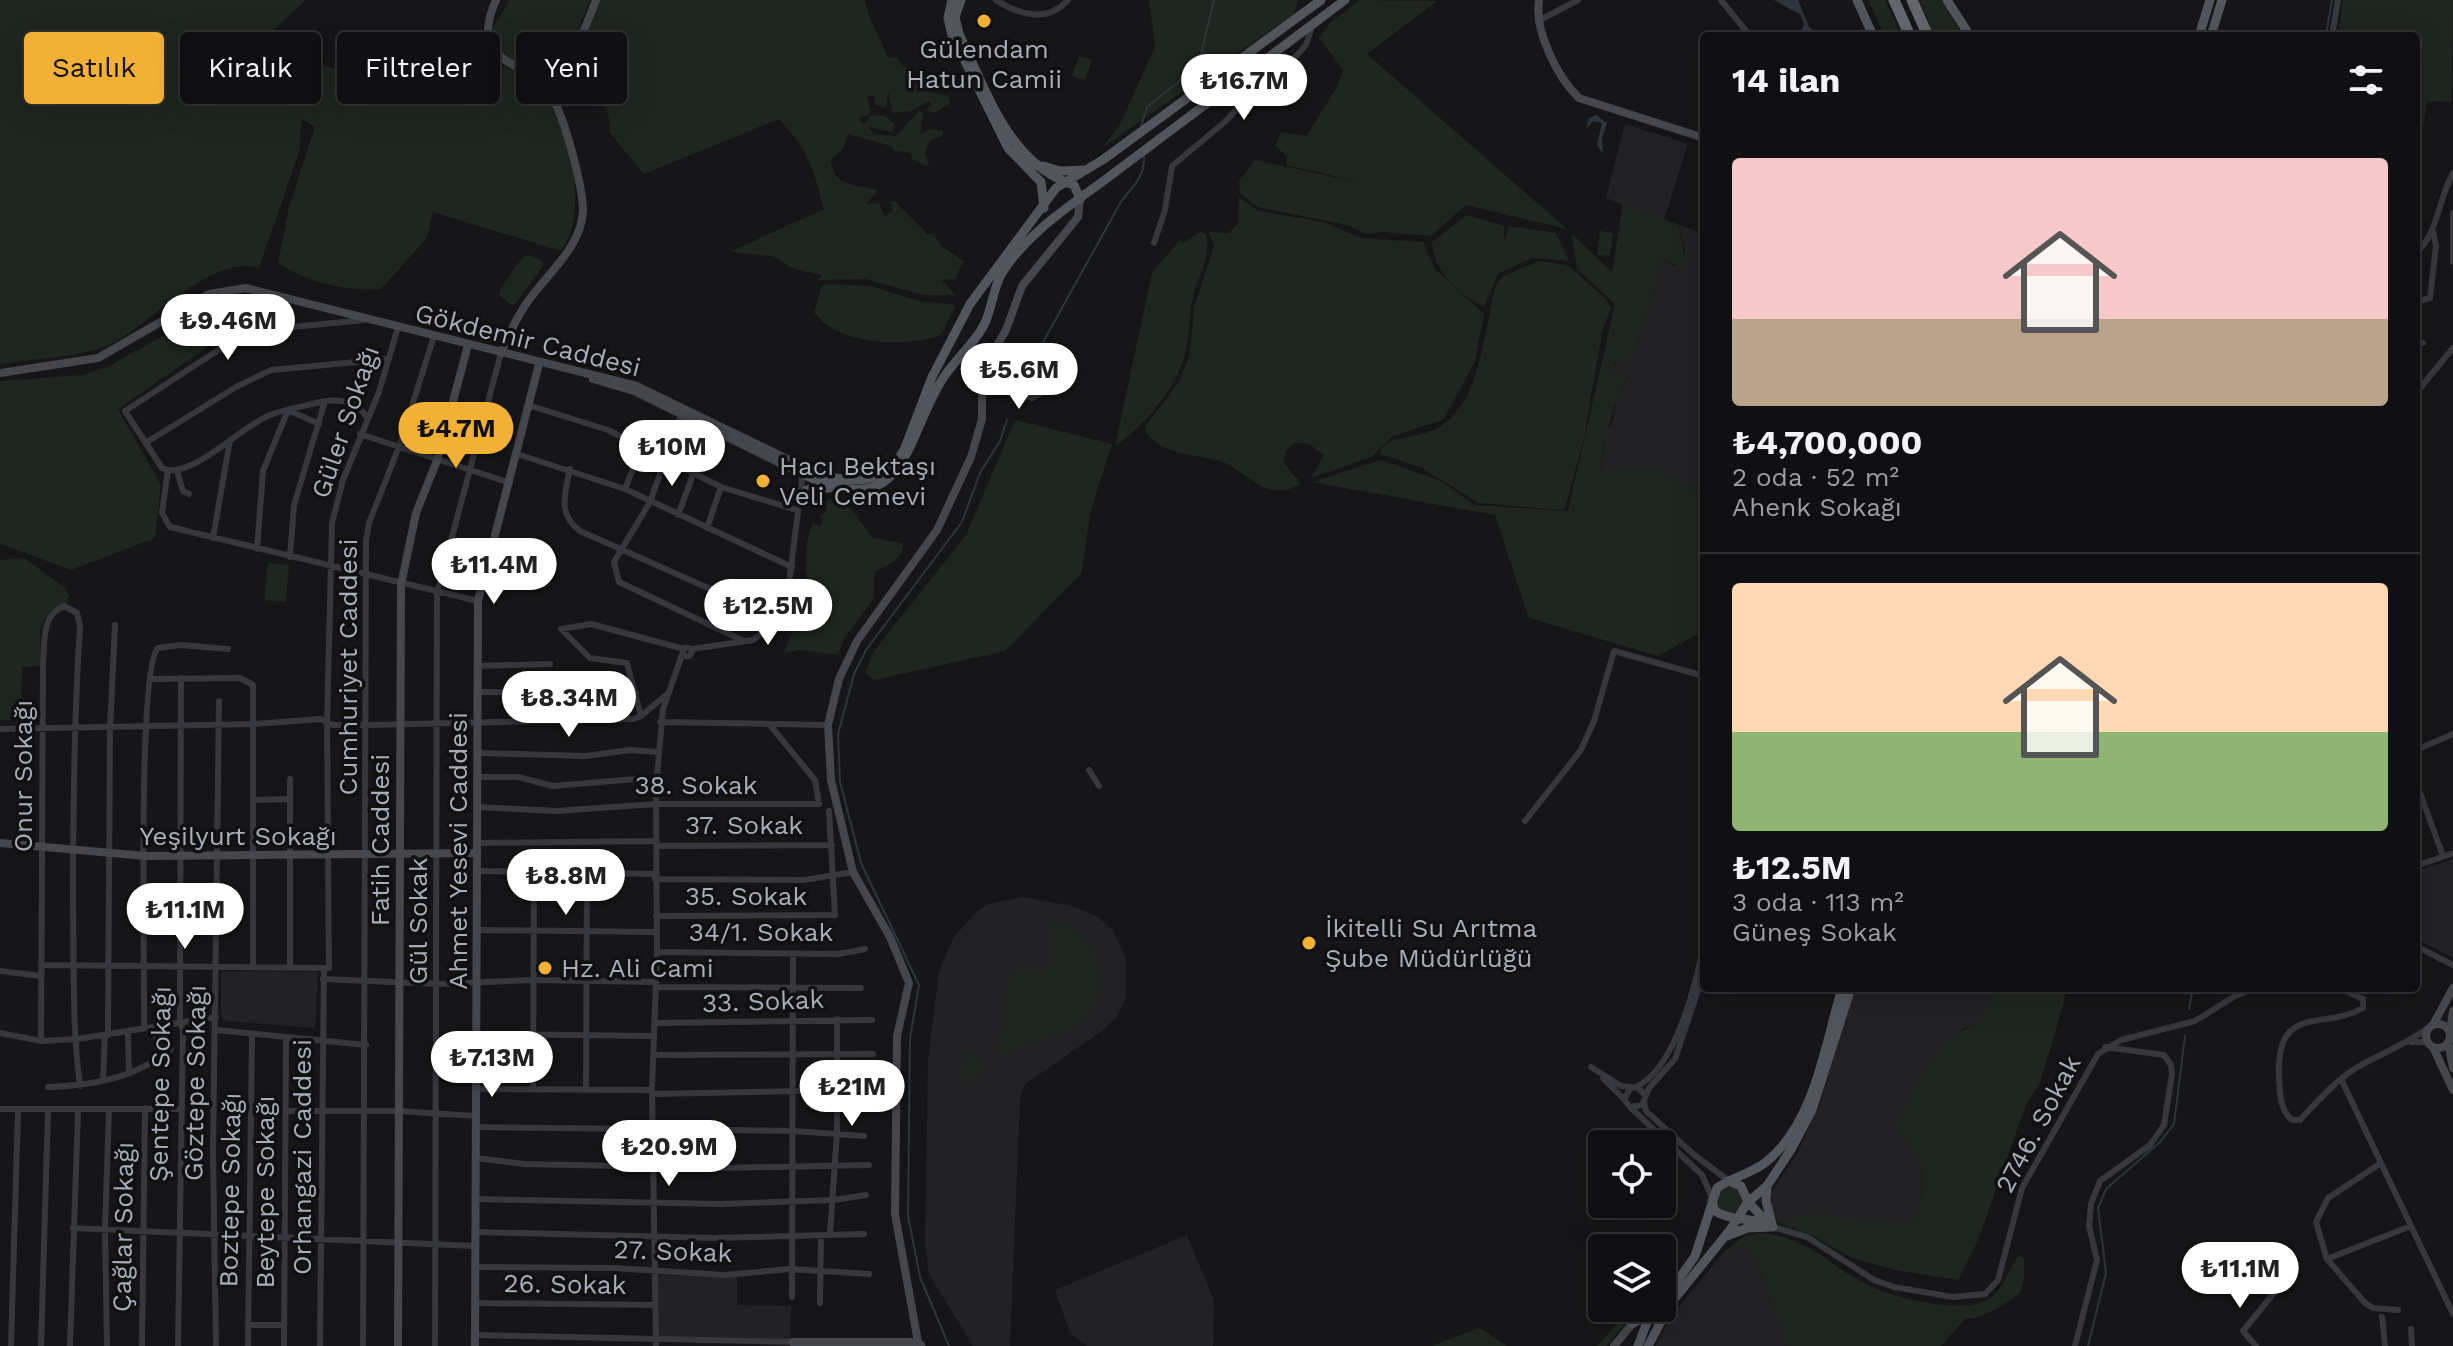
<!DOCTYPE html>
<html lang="tr">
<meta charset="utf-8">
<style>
body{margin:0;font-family:"Work Sans",sans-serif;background:#1e1e20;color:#f1f3f6;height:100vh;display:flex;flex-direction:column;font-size:30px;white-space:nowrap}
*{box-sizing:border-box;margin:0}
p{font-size:26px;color:#9c9d9f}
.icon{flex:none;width:44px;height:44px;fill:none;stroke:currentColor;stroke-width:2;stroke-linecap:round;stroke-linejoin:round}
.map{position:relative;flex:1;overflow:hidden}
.sheet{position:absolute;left:1700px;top:32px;width:720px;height:960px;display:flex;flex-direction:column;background:#101012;border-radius:8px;box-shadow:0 8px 32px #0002,0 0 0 2px #303032}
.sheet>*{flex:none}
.top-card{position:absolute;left:24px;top:32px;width:760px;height:72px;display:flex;gap:16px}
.buttons{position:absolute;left:1588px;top:1130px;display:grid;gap:16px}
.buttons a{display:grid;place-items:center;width:88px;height:88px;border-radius:8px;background:#101012;box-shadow:0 8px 32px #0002,0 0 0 2px #303032;font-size:40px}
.price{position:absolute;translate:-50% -68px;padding:0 18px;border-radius:28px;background:#fff;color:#222;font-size:26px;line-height:52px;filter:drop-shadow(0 2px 4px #0008)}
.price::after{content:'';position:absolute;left:50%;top:48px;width:24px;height:18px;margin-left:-12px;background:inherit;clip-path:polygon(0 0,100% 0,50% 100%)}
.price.selected{background:#f2b134;color:#111}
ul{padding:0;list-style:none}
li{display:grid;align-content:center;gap:16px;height:424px;padding:0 32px}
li+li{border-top:2px solid #303032}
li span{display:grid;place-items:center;height:248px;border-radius:8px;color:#555}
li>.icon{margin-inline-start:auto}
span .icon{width:144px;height:144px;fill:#fffc;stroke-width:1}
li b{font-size:34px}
h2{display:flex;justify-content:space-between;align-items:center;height:96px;padding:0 32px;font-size:34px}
.pill{padding:0 28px;border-radius:8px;background:#101012;box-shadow:0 8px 32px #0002,0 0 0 2px #303032;font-size:28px;line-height:72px}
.pill.selected{background:#f2b134;color:#111}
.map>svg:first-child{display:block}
.built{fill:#222225}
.green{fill:#1e261f}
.water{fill:#2c353c}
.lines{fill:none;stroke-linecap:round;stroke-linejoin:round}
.stream{stroke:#2c353c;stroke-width:2}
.street{stroke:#37383d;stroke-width:6}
.secondary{stroke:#45474d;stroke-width:8}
.primary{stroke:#53555c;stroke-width:9}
.highway{stroke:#63666e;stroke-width:11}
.primary-bridge{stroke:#53555c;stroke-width:9}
.poi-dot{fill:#f2b134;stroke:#111113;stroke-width:3}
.labels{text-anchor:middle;stroke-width:7;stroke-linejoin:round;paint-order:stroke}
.poi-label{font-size:26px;fill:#a8adb8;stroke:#111113;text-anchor:start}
.street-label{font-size:26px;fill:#a8adb8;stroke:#111113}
</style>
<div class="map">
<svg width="2453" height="1346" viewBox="0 0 2453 1346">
<rect width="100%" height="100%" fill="#161618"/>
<!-- built -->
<path class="built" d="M1625 124 1688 144 1664 220 1606 198Z
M1679 225 1704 234V494L1651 467 1600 473 1606 433 1613 421 1617 397 1630 373 1616 378 1609 374 1610 368 1641 342 1637 337 1658 281 1659 263 1663 260 1676 266 1685 253Z
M2453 859V958L2416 939V871Z
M1023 897 1072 906 1097 916 1113 930 1126 959V997L1116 1018 1099 1033 1024 1085 1020 1098 1010 1346H973L929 1274 925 1245 928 1060 939 971 954 937 977 911 988 904Z
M221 971 318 972 315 1028 226 1021 221 1017Z
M1855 988H1995L1984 1021 1962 1029 1923 1165 1919 1216 1904 1224 1797 1216 1781 1224 1772 1213 1771 1192 1797 1154 1818 1108Z
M1187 1235 1214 1300 1213 1346H1087L1070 1333 1055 1290Z
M1745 1246 1755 1255 1787 1346H1655L1675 1311 1725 1251Z
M658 1275 737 1276V1305L791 1306 790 1340 657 1339Z"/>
<!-- green -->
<path class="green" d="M0 0H305L267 37C353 91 409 81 505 66 517 75 535 82 545 94 572 128 589 214 561 251L433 212 427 238 381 289C344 291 309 283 278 263L289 207 315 127 302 119 299 152 259 268C212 254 154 321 115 342 83 358 36 358 0 364Z
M509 0H590L577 33 551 56 539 77C523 70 480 46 496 22 501 14 506 9 509 0Z
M599 0H865C869 24 881 35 887 57L898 58C902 69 915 70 923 90L948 96 950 104 934 113 926 110 932 104 929 101 911 111 892 113 888 90 887 106 883 108 875 104 874 96H867L871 113 860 118 861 122 865 124 871 115 885 116 895 125 892 132 868 127 874 134 896 136 919 111 923 112 920 135 930 129 943 131 942 136 930 140 925 153 929 165 925 166 912 159 911 153 895 151 891 146 848 134 843 149 831 160C834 188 854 184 878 190L866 204 879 203 885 216 893 211 890 201 896 202 927 234 933 233 941 246 964 261 955 279 942 280 955 295H924L865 279 819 280 822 275 794 269 773 256 730 252 824 209C814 170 808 149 779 119L644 174 609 132C613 108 596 95 583 77L589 63 579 55Z
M1149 0H1298L1294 14 1102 148 1119 126 1155 47Z
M1360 0 1437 1 1367 54 1567 229 1466 205 1431 236 1383 232 1367 234 1347 225 1257 207 1240 193 1239 181 1255 160 1372 185 1286 165 1287 156 1275 146 1281 132 1307 136C1319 113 1336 94 1343 70L1319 38 1331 22Z
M1868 0H1885L1902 36H1885Z
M1919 0H1942L1963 36H1935Z
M2343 0H2453L2451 102 2427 101 2419 153 2416 36H2338Z
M1079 56 1092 60 1085 80 1072 76Z
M1239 197 1258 211 1324 222 1360 238 1423 242 1435 269 1484 314 1475 362 1443 420 1393 436 1371 457 1311 478 1324 455 1309 444 1294 443 1286 451 1283 462 1300 482 1299 485C1290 490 1279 492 1268 489 1261 488 1238 469 1225 463 1199 453 1160 457 1145 430L1147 424 1179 382 1190 354 1194 307 1214 247 1209 232 1229 233 1238 223Z
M1623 204 1679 225 1685 262 1683 267 1663 260 1659 263 1658 281 1638 336 1640 344 1632 350 1628 364 1615 361 1610 374 1616 378 1630 372C1614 400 1603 440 1600 472L1651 467 1704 494V631L1658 656 1529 618 1495 515 1312 482 1381 460 1441 481 1474 505 1568 511 1615 304 1577 269 1571 233 1612 272Z
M1467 215 1504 226V243L1509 226 1556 233 1569 261 1532 258 1498 274 1484 307C1458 294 1434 272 1432 242Z
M1600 231 1613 233 1610 256 1597 255Z
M1201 232 1206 234C1212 255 1199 273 1194 293 1189 313 1190 334 1185 354 1176 389 1145 425 1115 446L1152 273 1179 241 1184 242Z
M530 255 542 261 543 266 515 304H510L499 295C502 283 515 269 523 257Z
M1539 261 1568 265 1606 299 1611 308 1602 332 1584 438 1565 508 1560 510 1479 503 1420 467 1380 454 1381 448C1399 433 1420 439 1439 427 1482 402 1484 328 1496 285L1503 276Z
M827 284 871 286 918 301 956 305 941 335C908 348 835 345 814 312L822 286Z
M207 310 216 341 118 409 161 485 155 538 71 570 1 544 0 547V381L84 375 107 367 179 327 190 315Z
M1015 420 1112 444 1091 510 1081 574 1005 651 874 680 865 672 874 651 966 535Z
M831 499 846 502 873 538 903 543C905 560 887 565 874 572V598L845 637 838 655 800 650 784 653 792 633 818 623 804 603C811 577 800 549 813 523L820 527 823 521 820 517 827 510 826 501Z
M24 558 65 588 69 596 66 608 52 610 43 621 40 632 41 666 22 667 21 720H0V560Z
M268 563 289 565 286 602 264 600Z
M1051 922C1072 926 1090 939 1097 960 1100 970 1100 980 1098 991 1087 1045 1028 1033 995 1059L1001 1045 1011 969H1051Z
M1995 988H2068L2040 1083 2026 1105 1977 1243 1958 1280 1895 1270 1852 1258 1809 1234 1781 1224 1797 1216 1823 1215 1904 1224 1919 1216 1923 1165 1897 1125C1918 1080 1935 1039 1984 1020Z
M973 1050 986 1067 969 1083 961 1081 965 1052Z
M1717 1200a13 13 0 1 1 26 0a13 13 0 1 1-26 0Z
M1761 1233C1813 1238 1830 1268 1872 1287 1899 1299 1966 1316 1992 1297 2004 1288 2009 1267 2019 1255L2024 1259C2024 1267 2025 1285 2020 1292 2012 1302 1979 1320 1966 1318L1941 1346H1787L1755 1255 1745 1246 1725 1251 1746 1235Z
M1635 1311 1607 1346H1597L1621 1319Z
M1480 1328 1507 1346H1431Z"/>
<!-- water -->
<path class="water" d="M1774 0H1798L1809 27 1821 36H1800L1804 24 1801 15Z
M1596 115 1607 123 1602 139 1603 154 1597 145 1602 123 1593 121 1586 129 1589 118Z"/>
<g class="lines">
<!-- stream -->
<path class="stream" d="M2326 36 2332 0
M1140 130 1147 107 1198 66 1214 0
M1023 378 1122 200C1134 186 1145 176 1144 156
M2189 1009 2193 988
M949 1346 920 1277 908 1216 910 1038 919 985 861 863 840 782 838 734 854 674 866 650 962 522 980 473 1000 441 1007 420
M2088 1346 2106 1273 2098 1208 2106 1189 2160 1142 2174 1124 2185 1036"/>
<!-- street -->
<path class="street" d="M996 0C1019 15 1048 23 1068 0
M1721 0 1750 36
M1538 21 1578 0
M2332 36 2338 0
M2453 213V262
M1154 243 1165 210 1172 166 1227 120 1267 75 1296 56 1306 45 1313 23
M2416 253C2439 232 2438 199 2453 173
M2416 302 2430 298 2436 246 2433 231
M2416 344 2423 343
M980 382 1032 398 1052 387
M2416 393 2453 348
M531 406 608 430 721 487 797 510
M682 412 650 502 614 562 619 582 744 641
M360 434 510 483
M147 442 236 387 271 370 389 359
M517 454 625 489 792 567
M570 469C565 493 557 514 580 531L780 620
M168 470 162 513 170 527 478 601
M168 470 162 468 125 411 226 345 262 330 364 320
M168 470C197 474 242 426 270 415 283 410 299 407 312 404 334 398 353 398 367 417
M177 471 183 491 189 494
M625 489 642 445
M678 515 694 472
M707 528 721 487
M213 538 230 440
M257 549 263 471 288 410 319 424
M290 557 294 505 325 401
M682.5 652a4.5 4.5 0 1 1 9 0a4.5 4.5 0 1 1-9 0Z
M692 649 753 640 785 616 803 471
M478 666 550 664
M150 679 240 678 253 685V967
M479 692 636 693
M641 716 627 663 590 658 561 629 591 624 684 649
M641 716 666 695
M660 722 828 725
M0 729 254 724 321 719 333 725H367L633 719 641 716
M2416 750 2453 734
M478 753 586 756 630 750 658 752
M1089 770 1099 786
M478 777H518L553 786 636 779 656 787
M2416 782 2443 856
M253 800 289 799
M477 807 556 811 656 804H819L815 780 769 724
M1525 821 1581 750 1594 721 1614 651 1704 676
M476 843 656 841
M657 846 832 845
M2416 866 2453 853
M477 871 656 874
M655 879 804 880 853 872
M656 916 835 915 829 811
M476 930 655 932
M2416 946 2453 965
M657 952 839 954 865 949
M42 965 329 968 327 722 332 523 343 480 379 392 398 327
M290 967V779
M0 971 41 976
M323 979 438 984 533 980 656 982
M657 987 861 988
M2340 988 2363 999V1008C2323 1031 2275 1002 2279 1079 2280 1093 2280 1110 2292 1120H2300C2317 1102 2334 1082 2356 1068 2380 1054 2405 1045 2428 1028
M655 1023 872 1020
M144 1028C145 978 137 667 158 648L181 645 228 649
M217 1030 366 1045
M128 1032 129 1073
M0 1033 41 1041 77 1039 216 1017
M477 1034 654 1036
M108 1035 110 729 115 625
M41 1041 43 664C45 642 41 615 64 606L77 613 80 626C74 718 73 810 73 902 74 963 72 1026 80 1086
M2411 1042H2427
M653 1055 873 1054
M158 1058 171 1049
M1591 1067 1621 1086 1631 1087
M1603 1078 1624 1099
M103 1079 105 1035
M2341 1079 2453 1314
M48 1087C85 1086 127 1080 158 1058L155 1026
M1636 1087C1676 1068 1696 984 1704 943
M477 1089 652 1090
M533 1089 534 872
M586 1090 587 873
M653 1094 856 1090
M1645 1095 1638 1088 1631 1087 1624 1099 1630 1107 1642 1105 1649 1088 1675 1059 1704 972
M1644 1102 1646 1111 1692 1153 1729 1181
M1630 1107 1702 1175 1712 1198
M0 1109H181
M285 1111H399L476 1116
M476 1127 794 1131 864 1136
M476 1158 524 1164 720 1168 869 1165
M2381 1163 2328 1198 2316 1222 2327 1259 2365 1303 2373 1308 2398 1310
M475 1199 720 1204 834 1200 866 1195
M1773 1227 1807 1237 1874 1280 1894 1287 1953 1297 1985 1294 1998 1280 2022 1188 2098 1054 2121 1040 2195 1021 2235 996 2255 988
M73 1228 474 1246
M474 1232 713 1238 864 1234
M830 1234 837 1132V1019
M2327 1259 2411 1226
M474 1267 613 1268 725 1275 790 1269 869 1274
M792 1297 793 954
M475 1303 655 1305
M820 1303 821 1236
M2382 1317 2385 1346
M248 1325H284
M2411 1329 2412 1346
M475 1335 793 1342V1346
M11 1346 18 1111
M41 1346 48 1111
M70 1346 78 1111
M107 1346 105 1228 109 1110
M142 1346 145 1108
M178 1346 183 1031 180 1021 181 678
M216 1346 213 1154 219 701
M248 1346 252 1035
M284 1346 286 1039
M320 1346 324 968
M363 1346 366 541 369 523 400 444 434 336
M435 1346 437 593 501 353
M656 1346 652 1090 657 952 656 787 663 709 683 652
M2075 1346 2097 1260 2089 1226 2091 1204 2100 1181 2150 1145 2164 1125 2172 1074 2171 1065 2164 1055 2105 1047
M2256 1346 2243 1331 2287 1277"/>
<!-- secondary -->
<path class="secondary" d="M496 0C469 60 516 59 546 88 562 104 583 187 583 211 581 249 546 274 526 304 516 319 508 336 501 353
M1539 0C1534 30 1557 77 1579 98L1704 138
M547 89C542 60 567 57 580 37 587 26 591 12 596 0
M0 373 98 358 209 294 246 288 637 386 804 467
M593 379 634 391 802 474
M0 843 145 856 476 853
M2426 1036a12 12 0 1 1 24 0a12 12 0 1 1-24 0Z
M2433 1025 2453 988
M2450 1031 2453 1011
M2448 1042 2453 1068
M2433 1047 2453 1090
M793 1342H918L921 1345
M918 1342 895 1214 897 1036 909 983 890 937 853 872 831 780 828 725 839 679 857 641 937 530 971 457 982 419V371L1006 330 1022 286 1078 217 1080 199
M398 1346 401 585 416 513 438 458 468 345
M475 1346 478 601 539 364
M1614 1346 1632 1324"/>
<!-- primary -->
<path class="primary" d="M952 0 948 18 952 35 1008 148 1041 182 1044 208
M961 0 955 17 959 34C987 91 1008 164 1074 185L1080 199
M1857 0 1873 36
M1947 0 1970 36
M2199 36 2210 0
M2211 36 2222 0
M1043 166 1061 171 1084 170
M804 467C840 483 881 491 904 450L932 377 970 304 1056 188 1104 159
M802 474C906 522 902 448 940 383 952 362 972 347 984 325 992 309 993 288 1002 273 1029 230 1075 203 1114 173
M798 495 807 490 829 488
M1729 1181 1741 1186 1748 1202 1765 1220
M1767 1186 1766 1201 1772 1224
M1712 1201 1715 1211C1732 1222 1753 1216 1773 1227
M1727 1236 1747 1228 1770 1227
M1662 1303 1695 1256 1717 1188C1732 1177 1751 1174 1766 1162 1815 1123 1825 1044 1842 988
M1632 1324 1650 1313
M1638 1346 1647 1322 1659 1308
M1648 1346 1671 1303 1730 1230 1748 1202 1767 1186 1792 1148 1812 1110 1851 988"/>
<!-- highway -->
<path class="highway" d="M1894 0 1910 36
M1912 0 1928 36"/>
<!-- primary-bridge -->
<path class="primary-bridge" d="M1104 159 1321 0
M1114 173 1345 0"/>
</g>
<!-- markers -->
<g class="poi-dot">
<circle cx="984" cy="21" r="8"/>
<circle cx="763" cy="481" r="8"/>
<circle cx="1309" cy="943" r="8"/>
<circle cx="545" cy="968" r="8"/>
</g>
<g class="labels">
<!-- poi labels -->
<g class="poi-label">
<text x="984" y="58" text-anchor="middle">Gülendam<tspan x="984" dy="30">Hatun Camii</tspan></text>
<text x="779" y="475">Hacı Bektaşı<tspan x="779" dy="30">Veli Cemevi</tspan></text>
<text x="1325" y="937">İkitelli Su Arıtma<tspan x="1325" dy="30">Şube Müdürlüğü</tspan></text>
<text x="561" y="977">Hz. Ali Cami</text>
</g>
<!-- street labels -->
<g class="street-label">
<text transform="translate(528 340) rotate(14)" y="9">Gökdemir Caddesi</text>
<text transform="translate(345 422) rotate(-71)" y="9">Güler Sokağı</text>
<text transform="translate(348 667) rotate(-90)" y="9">Cumhuriyet Caddesi</text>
<text transform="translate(23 776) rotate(-90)" y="9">Onur Sokağı</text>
<text x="696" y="794">38. Sokak</text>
<text x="744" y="834">37. Sokak</text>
<text x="238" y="845">Yeşilyurt Sokağı</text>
<text transform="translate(380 840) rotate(-90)" y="9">Fatih Caddesi</text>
<text transform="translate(458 851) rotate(-90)" y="9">Ahmet Yesevi Caddesi</text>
<text x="746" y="905">35. Sokak</text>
<text transform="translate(418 921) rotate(-90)" y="9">Gül Sokak</text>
<text x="761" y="941">34/1. Sokak</text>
<text transform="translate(763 1001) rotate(-2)" y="9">33. Sokak</text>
<text transform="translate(195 1083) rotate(-89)" y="9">Göztepe Sokağı</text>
<text transform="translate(160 1084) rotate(-89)" y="9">Şentepe Sokağı</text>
<text transform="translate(2038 1124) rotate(-62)" y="9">2746. Sokak</text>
<text transform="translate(302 1157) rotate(-90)" y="9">Orhangazi Caddesi</text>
<text transform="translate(230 1190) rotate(-89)" y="9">Boztepe Sokağı</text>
<text transform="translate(265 1192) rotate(-90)" y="9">Beytepe Sokağı</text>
<text transform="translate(123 1227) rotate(-89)" y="9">Çağlar Sokağı</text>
<text transform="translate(673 1251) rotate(2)" y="9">27. Sokak</text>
<text transform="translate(565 1284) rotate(1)" y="9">26. Sokak</text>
</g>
</g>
</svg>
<div class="buttons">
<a><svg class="icon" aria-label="locate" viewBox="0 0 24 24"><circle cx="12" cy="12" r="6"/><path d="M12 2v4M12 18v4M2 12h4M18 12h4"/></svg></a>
<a><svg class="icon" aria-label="layers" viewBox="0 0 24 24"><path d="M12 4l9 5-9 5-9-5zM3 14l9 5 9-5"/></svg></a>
</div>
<b class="price" style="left:1244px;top:122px">₺16.7M</b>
<b class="price" style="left:228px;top:362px">₺9.46M</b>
<b class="price" style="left:1019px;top:411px">₺5.6M</b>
<b class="price selected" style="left:456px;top:470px">₺4.7M</b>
<b class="price" style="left:672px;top:488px">₺10M</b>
<b class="price" style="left:494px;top:606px">₺11.4M</b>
<b class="price" style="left:768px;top:647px">₺12.5M</b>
<b class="price" style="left:569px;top:739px">₺8.34M</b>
<b class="price" style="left:566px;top:917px">₺8.8M</b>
<b class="price" style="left:185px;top:951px">₺11.1M</b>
<b class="price" style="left:492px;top:1099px">₺7.13M</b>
<b class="price" style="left:852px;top:1128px">₺21M</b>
<b class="price" style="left:669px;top:1188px">₺20.9M</b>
<b class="price" style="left:2240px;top:1310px">₺11.1M</b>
<div class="top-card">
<a class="pill selected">Satılık</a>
<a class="pill">Kiralık</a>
<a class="pill">Filtreler</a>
<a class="pill">Yeni</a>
</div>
<section class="sheet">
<h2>14 ilan<svg class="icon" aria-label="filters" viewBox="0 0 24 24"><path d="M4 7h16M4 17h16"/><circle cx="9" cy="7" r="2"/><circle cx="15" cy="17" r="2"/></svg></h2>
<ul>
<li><span style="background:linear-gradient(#f6c9c9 65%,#b9a48a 0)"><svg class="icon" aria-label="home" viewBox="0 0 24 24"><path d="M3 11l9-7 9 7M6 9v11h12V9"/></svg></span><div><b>₺4,700,000</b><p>2 oda · 52 m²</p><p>Ahenk Sokağı</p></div></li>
<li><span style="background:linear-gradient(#ffd9b3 60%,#8fb573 0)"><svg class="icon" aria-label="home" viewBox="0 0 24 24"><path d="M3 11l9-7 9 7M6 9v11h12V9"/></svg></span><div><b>₺12.5M</b><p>3 oda · 113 m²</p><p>Güneş Sokak</p></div></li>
</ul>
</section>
</div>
